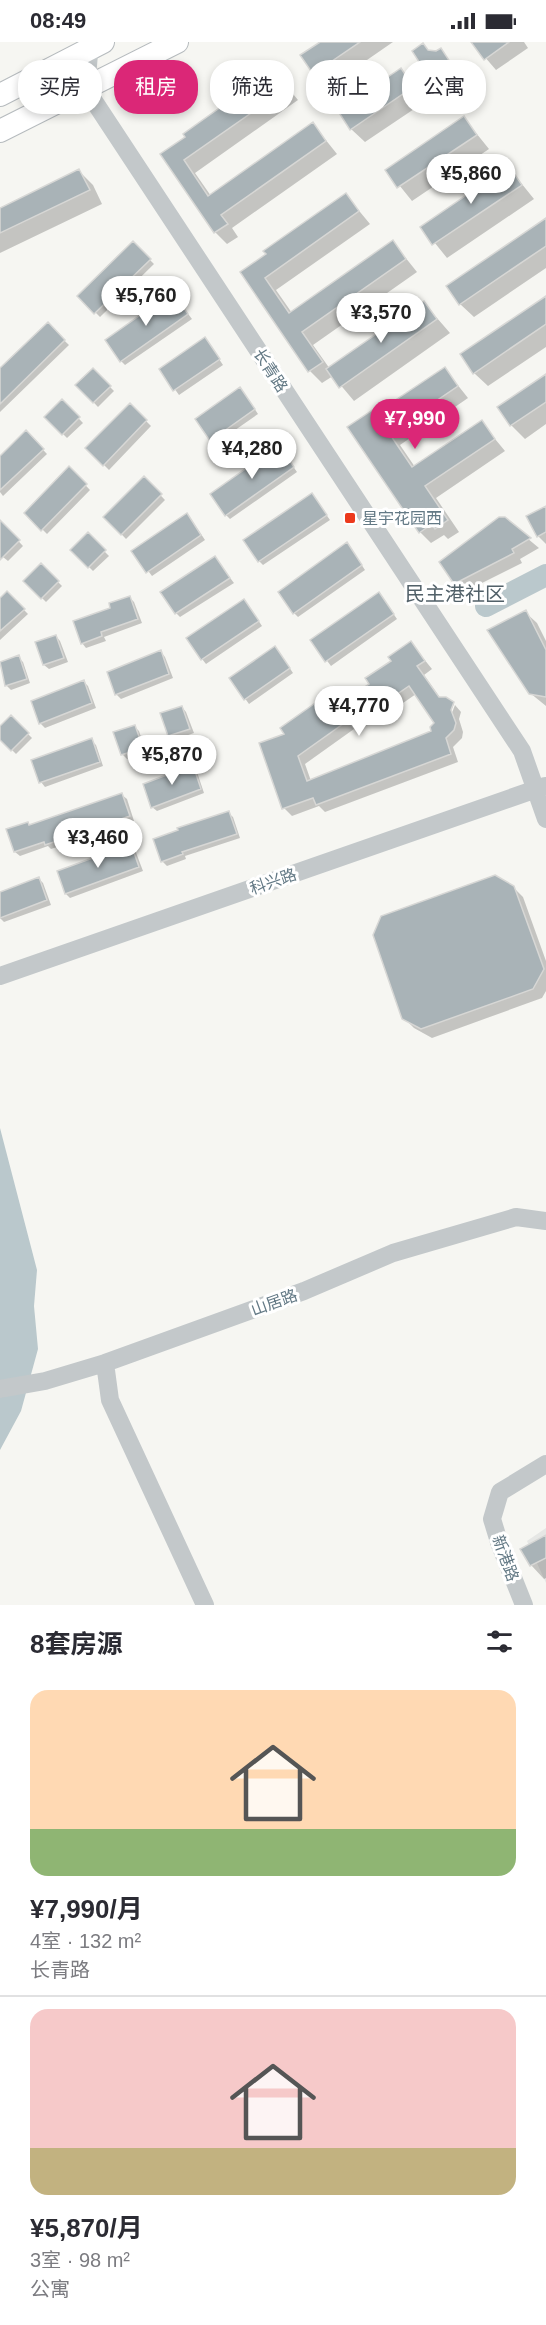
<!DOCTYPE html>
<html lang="zh">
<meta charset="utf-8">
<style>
body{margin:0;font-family:Arial,"Noto Sans SC",sans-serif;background:#f7f7f7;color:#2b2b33;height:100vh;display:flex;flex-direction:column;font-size:22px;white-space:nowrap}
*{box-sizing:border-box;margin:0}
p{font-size:20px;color:#7c7c81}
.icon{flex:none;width:33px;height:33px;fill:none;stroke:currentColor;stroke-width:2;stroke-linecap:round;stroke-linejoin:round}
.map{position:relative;height:1563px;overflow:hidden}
.sheet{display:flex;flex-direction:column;background:#fff;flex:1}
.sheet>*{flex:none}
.guide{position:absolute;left:18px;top:18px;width:510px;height:54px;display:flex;gap:12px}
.price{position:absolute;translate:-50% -51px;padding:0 14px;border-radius:21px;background:#fff;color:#222;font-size:20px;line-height:39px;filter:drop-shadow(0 2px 3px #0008)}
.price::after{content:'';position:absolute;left:50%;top:36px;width:18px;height:14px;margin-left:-9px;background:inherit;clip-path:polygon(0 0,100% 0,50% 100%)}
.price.selected{background:#db2777;color:#fff}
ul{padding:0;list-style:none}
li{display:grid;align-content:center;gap:12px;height:318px;padding:0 30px}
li+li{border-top:2px solid #e1e1e2}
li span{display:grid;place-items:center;height:186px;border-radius:18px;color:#555}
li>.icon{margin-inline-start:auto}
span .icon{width:108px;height:108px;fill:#fffc;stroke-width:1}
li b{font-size:26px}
h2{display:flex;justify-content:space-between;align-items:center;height:72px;padding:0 30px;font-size:26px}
.pill{padding:0 21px;border-radius:24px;background:#fff;box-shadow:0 3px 9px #0003;font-size:21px;line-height:54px}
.pill.selected{background:#db2777;color:#fff}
.status{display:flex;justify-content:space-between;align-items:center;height:42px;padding:0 30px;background:#fff;direction:ltr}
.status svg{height:16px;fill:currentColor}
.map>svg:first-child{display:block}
.built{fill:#e6e7e5}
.water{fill:#bac8cc}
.shadow{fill:#0003}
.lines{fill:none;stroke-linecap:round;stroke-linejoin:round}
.river{stroke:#bac8cc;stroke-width:22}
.building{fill:#a9b3b7;stroke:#d7d7d5;stroke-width:1.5}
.major-casing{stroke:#b6bbbe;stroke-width:24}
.minor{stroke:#c3c8ca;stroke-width:18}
.major{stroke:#fff;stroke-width:22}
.poi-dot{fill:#ec391c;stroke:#fff;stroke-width:2}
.labels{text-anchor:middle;stroke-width:6;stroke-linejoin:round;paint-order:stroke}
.street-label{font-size:16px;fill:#637985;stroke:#fff}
.poi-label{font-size:16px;fill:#637985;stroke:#fff;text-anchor:start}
.quarter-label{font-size:20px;fill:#526169;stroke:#fff}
</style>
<div class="status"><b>08:49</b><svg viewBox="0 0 49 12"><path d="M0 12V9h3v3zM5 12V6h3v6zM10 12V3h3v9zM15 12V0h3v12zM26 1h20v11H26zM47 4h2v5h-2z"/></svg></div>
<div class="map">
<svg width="546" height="1563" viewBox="0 0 546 1563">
<rect width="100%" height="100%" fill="#f6f6f2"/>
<!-- built -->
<path class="built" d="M546 1486V1541L527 1499Z"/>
<!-- water -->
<path class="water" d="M0 1086 37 1228 34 1264 38 1307 21 1369 0 1408Z"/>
<!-- shadow -->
<path class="shadow" d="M322 0H393L328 45 314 31Z
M472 0H524L528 6 496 28Z
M441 8 460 33 441 46 414 9Z
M400 28 426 59 365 100 351 87Z
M274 29 298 58 195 131 211 154 313 82 337 112 232 186 238 195 227 202 215 190 162 113Z
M464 76 489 107 412 159 387 128Z
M509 126 534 157 447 216 422 185Z
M79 129 93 143 102 162 0 211V167Z
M346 153 370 182 276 248 292 271 393 200 417 230 313 303 330 327 424 261 450 291 354 359 333 334 322 341 310 329 242 231Z
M546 178V226L474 275 460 262Z
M133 201 154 222 100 275 79 254Z
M173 252 192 277 125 323 121 319Z
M546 256V305L488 344 474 331Z
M47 282 69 303 0 370V328Z
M209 302 223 323 179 353 161 328Z
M445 327 468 356 400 403 415 425 481 380 505 409 436 456 459 490 448 497 444 493 431 501 420 490 377 373Z
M93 328 114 349 98 365 77 343Z
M546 334V382L525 397 511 383Z
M244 351 258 372 215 402 211 398Z
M62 359 83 381 67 396 46 375Z
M130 363 151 384 109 428 87 406Z
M26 390 47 412 3 454 0 450V416Z
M279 404 297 430 230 477 226 473Z
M69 426 90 448 47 492 26 471Z
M144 436 165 458 126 497 105 475Z
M316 458 330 478 263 523 259 519Z
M546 466V502L538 494Z
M191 477 205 498 152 534 133 509Z
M504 477 539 506 520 517 522 521 464 550 455 541Z
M3 483 23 504 8 519 3 515 0 518V485Z
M88 493 109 514 93 529 72 508Z
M351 507 365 528 298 575 294 571Z
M215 516 234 541 180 575 176 571Z
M41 523 62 544 46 560 25 539Z
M7 551 28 572 0 598V558Z
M130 556 134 560 142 581 104 595 106 599 86 606 82 601 112 567Z
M383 557 397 577 331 624 312 599Z
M248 563 262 584 206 622 202 617Z
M525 570 537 581 546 599V664L530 651Z
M56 594 60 599 68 620 49 627 44 623Z
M411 601 432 627 424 633 441 657 446 656 454 662 448 675 450 676 455 663 461 670 459 677 463 690 462 696 453 705 458 720 325 770 319 764 292 774 284 766 286 693 327 654 354 687 305 722 311 739 433 690 436 681 416 652 383 675 375 667 371 642Z
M161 610 165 615 173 636 121 657 116 652Z
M279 610 293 631 249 662 231 637Z
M18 615 23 620 30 641 11 648 6 643 0 621Z
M84 640 88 644 96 666 45 686 40 681Z
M182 665 186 670 194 691 174 698 170 693 162 672Z
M11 675 32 696 16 712 0 696V686Z
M134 684 139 689 146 710 127 717 123 713 115 691Z
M91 698 96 703 103 724 45 745 41 740Z
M193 725 197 730 204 751 157 769 152 765Z
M122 753 127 757 134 779 51 807 48 804 20 814 15 810 8 788 27 781 30 784Z
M228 771 233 775 240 796 185 814 186 817 167 824 162 819Z
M131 803 135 808 143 829 70 856 66 852Z
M39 837 43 841 51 863 4 880 0 876V851Z
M513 845 523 855 546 919V949L542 956 432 996 414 986 404 976Z
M546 1495V1536L544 1537 531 1523Z"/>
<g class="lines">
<!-- river -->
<path class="river" d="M486 564 546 533"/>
</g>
<!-- building -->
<path class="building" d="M320 0H360L313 32 300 13Z
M471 0H509L484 18Z
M423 1 428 8 436 9 441 6 454 26 432 40 412 9Z
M401 26 413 45 350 88 338 69Z
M274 27 287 46 184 118 208 154 313 80 326 99 221 173 228 182 214 191 160 112 185 95 183 92Z
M464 74 477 93 397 146 385 128Z
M509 124 522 143 432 203 420 185Z
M79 127 90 148 0 191V166Z
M346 151 359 169 265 236 289 271 393 198 406 217 302 290 323 320 308 330 240 230 266 212 263 209Z
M546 176V204L459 263 446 244Z
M133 199 151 217 94 272 77 254Z
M173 250 188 272 120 320 105 298Z
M546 254V282L473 332 460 312Z
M424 259 437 277 339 346 326 327Z
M48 280 65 298 0 362V326Z
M205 295 220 317 173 349 159 327Z
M445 325 458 344 389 391 412 425 482 378 495 397 425 444 448 478 435 487 432 482 419 491 347 385 374 367 376 371Z
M93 326 111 344 93 361 75 343Z
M546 332V360L510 384 497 365Z
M240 345 255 367 210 399 195 377Z
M62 357 80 375 62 393 44 375Z
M130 361 147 378 103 424 85 406Z
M26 388 44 407 0 448V414Z
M279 403 294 425 225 474 210 452Z
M69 424 87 442 41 489 24 471Z
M144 434 162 452 121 493 103 475Z
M312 451 327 473 258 520 243 498Z
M546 464V490L537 495 526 474Z
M187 471 201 493 146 531 131 509Z
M499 475H505L531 496 512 507 514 511 454 542 439 520Z
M0 478 20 498 0 518Z
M88 490 106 508 88 526 70 508Z
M347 500 362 523 293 572 278 550Z
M215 514 230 536 175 572 160 550Z
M41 521 59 539 41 557 23 539Z
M7 549 25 567 0 589V556Z
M379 550 394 572 325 620 310 598Z
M130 554 138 577 101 590 102 594 81 602 73 579 110 566 109 561Z
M244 557 259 579 201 618 186 596Z
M526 568 546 608V655L529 652 487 588Z
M56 593 64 616 43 623 35 600Z
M411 599 425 619 417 624 439 655H446L454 660 451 668 456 681 454 688 446 696 451 712 316 763 313 756 282 767 259 701 284 692 280 686 328 652 347 679 298 714 307 739 431 689 430 685 434 681 409 644 374 668 360 648 369 642 365 636 391 619 388 615Z
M275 604 290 626 244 658 229 636Z
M161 608 169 632 115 653 107 630Z
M19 613 27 637 5 644 0 620Z
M84 638 92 661 39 682 31 659Z
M182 664 190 687 168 694 160 671Z
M11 673 29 691 11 709 0 698V684Z
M135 683 143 706 121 713 113 690Z
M92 696 100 720 39 741 31 718Z
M193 723 201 747 151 766 143 742Z
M122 751 130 774 45 803 44 800 14 810 6 787 28 780 29 783Z
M229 769 237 792 182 810 183 812 161 820 153 797 178 788 177 786Z
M131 802 139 825 65 852 57 829Z
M495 833 514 844 544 927 533 947 421 987 402 977 373 893 381 874Z
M39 835 47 858 0 876V850Z
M546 1493V1516L530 1524 520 1507Z"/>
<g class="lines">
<!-- major casing -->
<g class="major-casing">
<path id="major" d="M0 53 103 0
M0 89 177 0"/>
</g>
<!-- minor -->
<path class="minor" d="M90 0 86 47 522 709 546 777
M0 934 545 744
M105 1321 110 1358 205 1563
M0 1347 45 1339 105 1321 304 1249 393 1211 516 1175 546 1179
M524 1563 500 1503 492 1477 500 1450 546 1422"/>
<!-- major -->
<use href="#major" class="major"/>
</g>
<!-- markers -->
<rect class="poi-dot" x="344" y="470" width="12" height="12" rx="3"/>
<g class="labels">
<!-- street labels -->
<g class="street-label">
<text transform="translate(271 328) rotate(57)" y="6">长青路</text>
<text transform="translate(273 839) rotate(-19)" y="6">科兴路</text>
<text transform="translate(274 1260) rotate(-20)" y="6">山居路</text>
<text transform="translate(506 1516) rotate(70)" y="6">新港路</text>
</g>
<!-- poi labels -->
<g class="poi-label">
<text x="362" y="482">星宇花园西</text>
</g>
<!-- quarter labels -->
<g class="quarter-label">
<text x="455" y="559">民主港社区</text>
</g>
</g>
</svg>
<b class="price" style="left:471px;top:163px">¥5,860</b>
<b class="price" style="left:146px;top:285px">¥5,760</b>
<b class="price" style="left:381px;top:302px">¥3,570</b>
<b class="price selected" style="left:415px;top:408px">¥7,990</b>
<b class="price" style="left:252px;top:438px">¥4,280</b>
<b class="price" style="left:359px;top:695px">¥4,770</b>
<b class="price" style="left:172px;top:744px">¥5,870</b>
<b class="price" style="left:98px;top:827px">¥3,460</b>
<div class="guide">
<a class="pill">买房</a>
<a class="pill selected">租房</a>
<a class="pill">筛选</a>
<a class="pill">新上</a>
<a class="pill">公寓</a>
</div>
</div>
<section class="sheet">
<h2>8套房源<svg class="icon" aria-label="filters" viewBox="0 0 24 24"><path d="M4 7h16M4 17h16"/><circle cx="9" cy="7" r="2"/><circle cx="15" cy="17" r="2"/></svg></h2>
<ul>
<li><span style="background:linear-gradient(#ffd9b3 75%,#8fb573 0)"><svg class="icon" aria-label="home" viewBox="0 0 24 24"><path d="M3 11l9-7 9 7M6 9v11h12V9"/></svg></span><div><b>¥7,990/月</b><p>4室 · 132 m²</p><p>长青路</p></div></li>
<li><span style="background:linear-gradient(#f6c9c9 75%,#c2b280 0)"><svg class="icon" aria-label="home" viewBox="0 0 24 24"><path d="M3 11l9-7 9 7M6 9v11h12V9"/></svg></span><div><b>¥5,870/月</b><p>3室 · 98 m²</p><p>公寓</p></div></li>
</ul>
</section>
